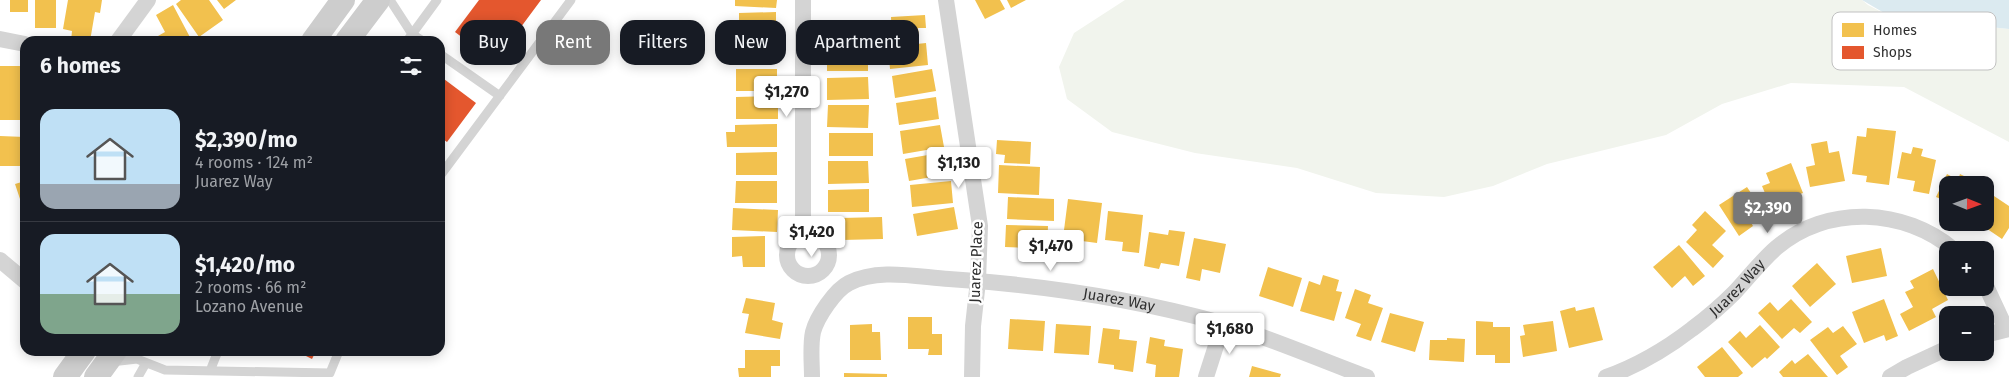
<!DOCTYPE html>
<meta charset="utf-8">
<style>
body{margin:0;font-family:"Fira Sans",sans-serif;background:#242831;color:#f1f3f6;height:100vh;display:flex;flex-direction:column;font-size:19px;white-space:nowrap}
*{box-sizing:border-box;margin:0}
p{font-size:16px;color:#9ea1a6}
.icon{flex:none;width:28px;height:28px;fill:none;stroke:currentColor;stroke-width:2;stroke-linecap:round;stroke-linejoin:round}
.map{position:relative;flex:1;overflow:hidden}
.side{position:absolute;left:20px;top:36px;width:425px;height:320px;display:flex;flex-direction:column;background:#171b24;border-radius:15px;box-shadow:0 2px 12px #0003}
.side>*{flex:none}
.hud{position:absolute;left:460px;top:20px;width:475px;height:45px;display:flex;gap:10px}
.needle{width:32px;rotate:91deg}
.controls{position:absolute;left:1939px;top:176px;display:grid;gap:10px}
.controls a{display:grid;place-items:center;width:55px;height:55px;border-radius:10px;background:#171b24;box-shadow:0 2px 12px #0003;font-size:25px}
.price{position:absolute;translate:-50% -42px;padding:0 11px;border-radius:5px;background:#fff;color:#222;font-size:16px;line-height:32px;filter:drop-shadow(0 1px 2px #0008)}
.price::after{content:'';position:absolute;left:50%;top:30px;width:15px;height:11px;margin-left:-8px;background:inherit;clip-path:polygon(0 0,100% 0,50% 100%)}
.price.active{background:#787878;color:#fff}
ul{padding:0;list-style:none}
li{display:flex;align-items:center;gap:15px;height:125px;padding:0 20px}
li+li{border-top:1px solid #363941}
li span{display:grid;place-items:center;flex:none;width:140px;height:100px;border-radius:15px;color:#555}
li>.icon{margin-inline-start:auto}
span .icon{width:60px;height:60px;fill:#fffc;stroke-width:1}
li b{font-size:21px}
h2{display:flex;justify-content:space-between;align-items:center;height:60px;padding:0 20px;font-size:21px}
.pill{padding:0 18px;border-radius:15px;background:#171b24;box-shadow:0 2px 12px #0003;font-size:18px;line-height:45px}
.pill.active{background:#787878;color:#fff}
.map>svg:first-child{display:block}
.green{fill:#f1f4ed}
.water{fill:#dbeaf0}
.homes{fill:#f2c14e}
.shops{fill:#e4572e}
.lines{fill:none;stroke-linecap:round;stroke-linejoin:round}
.lane{stroke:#d4d4d4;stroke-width:9}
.street{stroke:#d4d4d4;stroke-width:16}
.secondary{stroke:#cdcdcd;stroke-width:24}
.labels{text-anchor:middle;stroke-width:5;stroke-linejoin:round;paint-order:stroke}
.street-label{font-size:15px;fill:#2f2f2f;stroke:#fff}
.key{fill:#fff;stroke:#c1c1c1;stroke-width:1}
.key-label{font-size:14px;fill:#2f2f2f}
</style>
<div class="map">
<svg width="2009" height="377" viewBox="0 0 2009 377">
<rect width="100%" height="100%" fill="#fff"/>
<!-- green -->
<path class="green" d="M1125 0H1862L1868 5 1928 36 1960 24 2009 29V142L1904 87 1791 83 1722 104 1666 135 1547 164 1493 186 1444 197 1376 193 1297 168 1195 153 1112 132 1067 99 1059 67 1074 33Z"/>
<!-- water -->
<path class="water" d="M1862 0H2009V29L1960 24 1928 36 1900 33 1891 17Z"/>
<!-- homes -->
<path class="homes" d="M10 0H28V12H10Z
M35 0H56V28H35Z
M68 0H102L100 13 95 12 90 41H71L72 31 63 29Z
M181 0H209L223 20 199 37 176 4Z
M217 0H236L224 9Z
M735 0H777L776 8 735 6Z
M975 0H1000L1005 9 985 19Z
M1007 0H1026L1011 8Z
M173 5 192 41H161L158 36 165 32 156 15Z
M776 12V35H739V13Z
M925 15 926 28H918L919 38 892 40 891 17Z
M827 21H868V44H827Z
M735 40H777V55H770V63L735 64Z
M926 43 928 65 890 69 888 47Z
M827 48H868V71H827Z
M0 66H21V120H0Z
M736 69H777V91H736Z
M932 69 936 91 895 98 892 76Z
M868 77 869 99 827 100V78Z
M778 96V119H736V97Z
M936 97 939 119 899 125 896 103Z
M828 105H869L868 128 827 127Z
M777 124V147H727L726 132H735V125Z
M940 125 944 147 903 154 900 131Z
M1867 128 1896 131 1889 185 1866 182 1867 176 1852 174 1857 136 1866 137Z
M829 133H873V156H829Z
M0 136 25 137V166H0Z
M997 140 1031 142 1030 164 1004 163 1005 155 996 154Z
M1827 141 1829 153 1839 151 1845 181 1810 187 1806 167 1815 165 1811 144Z
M1913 147 1923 149 1921 156 1936 160 1929 194 1913 191 1915 181 1897 178 1902 152 1911 154Z
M777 152V175H736V153Z
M945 152 949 174 909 181 905 159Z
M828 161H868L869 183 828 184Z
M1791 163 1803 193 1770 205 1762 186 1770 183 1766 173Z
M999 165 1040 167 1039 195 998 193Z
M1947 174 1958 180 1960 174 1972 180 1969 185H1948V202L1936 197Z
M25 181V204L22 205 15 184Z
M736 181H777V203H735Z
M951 181 953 203 912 207 910 185Z
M1747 187 1759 205 1746 214 1753 226 1739 236 1719 205Z
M869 189V212H828V190Z
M1991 194 2009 206V228L2002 239 1977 222H1985V202Z
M1008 197 1054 199V221L1007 219Z
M1068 199 1102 203 1097 243 1082 241 1083 232 1064 230Z
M954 207 958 229 917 236 913 214Z
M733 208 778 210 777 232 732 230Z
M1108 211 1143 215 1139 253 1122 251 1123 242 1105 240Z
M1705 211 1726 231 1712 245 1724 256 1713 268 1686 242 1697 230 1692 225Z
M882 217 883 239 842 240 841 218Z
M1006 225 1048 226 1047 249 1005 247Z
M1169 230 1185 232 1179 266 1161 263 1159 269 1144 266 1149 232 1168 235Z
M765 236V267H743L742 256 732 257V237Z
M1194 238 1226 244 1220 273 1202 269 1200 281 1186 278Z
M1679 245 1705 276 1693 286 1685 276 1672 288 1653 267Z
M1881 248 1887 276 1852 283 1846 256Z
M1817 263 1836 284 1810 307 1792 286Z
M1268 267 1302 278 1293 307 1259 296Z
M1933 269 1948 300 1932 309 1936 317 1909 331 1900 314 1913 307 1905 292 1914 288 1910 281Z
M1323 275 1339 280 1336 291 1342 292 1334 321 1300 311 1309 281 1320 285Z
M1355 289 1371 295 1368 303 1383 308 1371 341 1356 336 1361 324 1345 318Z
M746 298 775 303 772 320 783 323 780 339 745 333 749 314 742 313Z
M1791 299 1812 322 1800 333 1794 328 1782 339 1758 313 1770 302 1778 311Z
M1884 299 1898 336 1886 341 1884 335 1864 343 1852 312Z
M1575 307 1576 311 1594 307 1603 340 1569 348 1560 311Z
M1390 313 1424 322 1415 352 1381 342Z
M908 317H932V334H942V355H928L929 349H908Z
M1010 319 1045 321 1043 351 1008 349Z
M1476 321 1493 322V327H1510V363H1495V355H1476Z
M1553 321 1557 351 1523 357 1520 336 1525 335 1523 325Z
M872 324V332H880L881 360H850V325Z
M1056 324 1091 326 1089 355 1054 353Z
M1760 325 1780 347 1767 359 1765 357 1752 368 1728 342 1740 331 1746 338Z
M1843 326 1857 344 1840 356 1848 367 1837 375 1810 340 1828 327 1833 333Z
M1103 328 1120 330 1119 339 1137 341 1133 372 1114 369V365L1098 363Z
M1150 337 1165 340 1164 346 1183 349 1179 377H1155L1156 365 1146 363Z
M1447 338 1465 339 1464 362 1429 360 1430 340H1447Z
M1722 347 1743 373 1738 377H1705L1697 367Z
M745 350H780V366H771V377H739L738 368H745Z
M1808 354 1828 377H1783L1779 372 1792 360 1795 364Z
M1252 366 1281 374 1280 377H1249Z
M844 373 887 374V377H844Z"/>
<!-- shops -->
<path class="shops" d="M479 0H541L495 62 455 32Z
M440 76 476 103 447 142 440 137Z
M296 351H316L312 359Z"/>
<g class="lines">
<!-- lane -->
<path class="lane" d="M390 0 412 34 423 41
M407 41 437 0
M440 54 500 96
M440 176 571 0
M111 362 137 359 165 370 330 373 339 351
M210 371 218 351
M138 377 146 363"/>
<!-- street -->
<g class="street">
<path d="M803 0V235"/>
<path d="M946 0 980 226 978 281 973 326 972 377"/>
<path d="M0 39 25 44"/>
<path d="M118 41 148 0"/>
<circle cx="808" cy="255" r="21"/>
<path d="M0 260 25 281"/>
<path d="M1985 284 2006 329"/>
<path d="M1985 335 2009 329"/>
<path id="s1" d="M812 377C812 363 810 346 813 332 817 317 835 290 849 283 878 268 917 277 949 279 1043 285 1131 298 1221 323 1271 338 1318 359 1367 377"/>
<path d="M1206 377 1223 324"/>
<path id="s2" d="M1606 377C1637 366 1666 349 1692 329 1707 318 1722 305 1735 292 1749 277 1761 261 1776 248 1827 204 1905 208 1954 250"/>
<path d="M1890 377 1907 367 1948 348"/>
</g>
<!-- secondary -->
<path class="secondary" d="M313 41 343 0
M347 41 378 0
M65 377 84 351
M96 377 115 351"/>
</g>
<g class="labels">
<!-- street labels -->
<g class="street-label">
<text transform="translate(976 262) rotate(-88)" y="5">Juarez Place</text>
<text dy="5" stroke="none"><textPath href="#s2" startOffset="160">Juarez Way</textPath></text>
<text dy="5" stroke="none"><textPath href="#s1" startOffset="380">Juarez Way</textPath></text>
</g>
</g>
<!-- legend -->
<rect x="1832" y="12" width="164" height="58" rx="8" class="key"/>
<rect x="1842" y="23" width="22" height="14" fill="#f2c14e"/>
<rect x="1842" y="46" width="22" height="13" fill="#e4572e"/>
<g class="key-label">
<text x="1873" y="35">Homes</text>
<text x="1873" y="57">Shops</text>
</g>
</svg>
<div class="controls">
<a><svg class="needle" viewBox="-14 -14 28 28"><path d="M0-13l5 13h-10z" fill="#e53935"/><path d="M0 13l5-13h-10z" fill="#9ea1a6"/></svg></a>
<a>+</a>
<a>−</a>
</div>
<b class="price" style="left:787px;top:118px">$1,270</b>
<b class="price" style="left:959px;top:189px">$1,130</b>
<b class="price active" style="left:1768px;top:234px">$2,390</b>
<b class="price" style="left:812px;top:258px">$1,420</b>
<b class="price" style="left:1051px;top:272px">$1,470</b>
<b class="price" style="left:1230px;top:355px">$1,680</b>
<div class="hud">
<a class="pill">Buy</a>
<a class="pill active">Rent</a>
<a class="pill">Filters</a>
<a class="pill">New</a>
<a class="pill">Apartment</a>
</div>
<section class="side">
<h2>6 homes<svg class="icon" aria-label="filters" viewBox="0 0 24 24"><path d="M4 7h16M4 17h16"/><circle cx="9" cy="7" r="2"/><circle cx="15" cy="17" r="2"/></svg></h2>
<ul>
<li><span style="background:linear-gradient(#bfe0f5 75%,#9aa5b1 0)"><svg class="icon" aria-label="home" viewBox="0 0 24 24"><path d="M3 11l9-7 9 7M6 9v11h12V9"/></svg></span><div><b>$2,390/mo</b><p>4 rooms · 124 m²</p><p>Juarez Way</p></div></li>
<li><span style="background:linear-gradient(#bfe0f5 60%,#7fa58c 0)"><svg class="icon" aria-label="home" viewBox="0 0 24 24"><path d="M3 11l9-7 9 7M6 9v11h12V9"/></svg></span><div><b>$1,420/mo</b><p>2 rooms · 66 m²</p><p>Lozano Avenue</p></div></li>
</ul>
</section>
</div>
